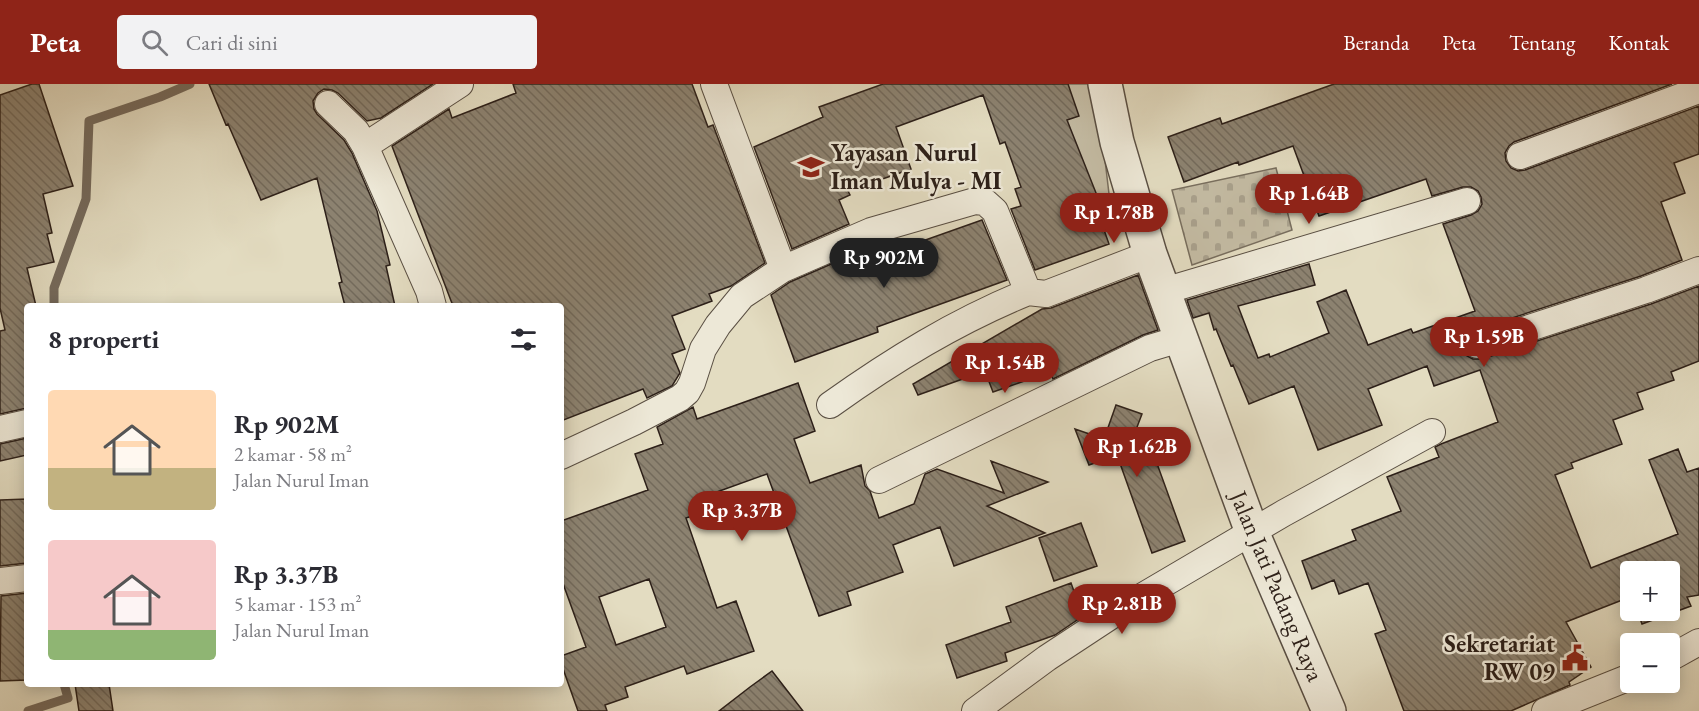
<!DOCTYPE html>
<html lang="id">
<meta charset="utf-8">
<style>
body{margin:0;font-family:"EB Garamond",serif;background:#f2f2f3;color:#2b2b33;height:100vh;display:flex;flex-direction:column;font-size:22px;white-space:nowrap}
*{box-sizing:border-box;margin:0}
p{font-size:20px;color:#7c7c81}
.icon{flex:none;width:33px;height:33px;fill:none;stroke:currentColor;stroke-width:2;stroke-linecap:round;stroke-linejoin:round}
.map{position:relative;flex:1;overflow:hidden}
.side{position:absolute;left:24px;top:219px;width:540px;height:384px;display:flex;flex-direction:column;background:#fff;border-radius:6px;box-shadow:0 3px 15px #0003}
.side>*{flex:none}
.tools{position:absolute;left:1620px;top:477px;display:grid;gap:12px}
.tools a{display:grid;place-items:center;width:60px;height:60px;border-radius:6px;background:#fff;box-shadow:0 3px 15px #0003;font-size:30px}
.price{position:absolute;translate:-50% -51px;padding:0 14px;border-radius:21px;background:#8f2418;color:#fff;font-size:20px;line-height:39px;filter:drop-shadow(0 2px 3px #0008)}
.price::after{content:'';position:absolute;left:50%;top:36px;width:18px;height:14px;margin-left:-9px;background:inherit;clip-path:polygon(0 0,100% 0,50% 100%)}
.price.on{background:#222;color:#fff}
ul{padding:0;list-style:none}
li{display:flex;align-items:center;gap:18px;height:150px;padding:0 24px}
li span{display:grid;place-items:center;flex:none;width:168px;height:120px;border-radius:6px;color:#555}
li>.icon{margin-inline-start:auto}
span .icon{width:72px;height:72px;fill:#fffc;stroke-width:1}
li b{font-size:26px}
h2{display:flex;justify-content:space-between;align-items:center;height:72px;padding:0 24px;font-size:26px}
header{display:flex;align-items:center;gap:36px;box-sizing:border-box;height:84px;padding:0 30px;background:#8f2418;color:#fff}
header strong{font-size:28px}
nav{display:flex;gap:33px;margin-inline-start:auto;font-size:21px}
.search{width:420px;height:54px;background:#f2f2f3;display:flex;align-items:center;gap:15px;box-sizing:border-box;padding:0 21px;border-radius:6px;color:#7c7c81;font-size:22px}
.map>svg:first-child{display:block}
.cemetery{fill:url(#cemetery-stones);stroke:#786e5e;stroke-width:1.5}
.park{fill:#c4bca4;stroke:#786e5e;stroke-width:1.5}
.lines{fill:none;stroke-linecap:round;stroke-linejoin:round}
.stream{stroke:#756a5c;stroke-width:9}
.building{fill:url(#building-back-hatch);stroke:#2d2019;stroke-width:1.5;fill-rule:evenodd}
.minor-casing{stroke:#5a4f43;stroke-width:28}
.tertiary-casing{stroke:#5a4f43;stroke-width:36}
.minor{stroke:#ede8d7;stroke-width:26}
.tertiary{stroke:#ede8d7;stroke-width:33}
.labels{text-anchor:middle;stroke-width:5;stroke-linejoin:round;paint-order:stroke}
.poi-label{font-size:24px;font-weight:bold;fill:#2d2019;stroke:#ede8d7;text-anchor:start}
.street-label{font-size:24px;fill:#2d2019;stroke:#ede8d7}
</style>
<header>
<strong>Peta</strong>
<div class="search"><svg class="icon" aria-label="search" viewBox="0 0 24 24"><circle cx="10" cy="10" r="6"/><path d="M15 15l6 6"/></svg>Cari di sini</div>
<nav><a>Beranda</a><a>Peta</a><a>Tentang</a><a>Kontak</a></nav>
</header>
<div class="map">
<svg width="1699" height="627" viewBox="0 0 1699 627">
<defs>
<pattern id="cemetery-stones" width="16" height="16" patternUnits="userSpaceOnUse" patternTransform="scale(1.5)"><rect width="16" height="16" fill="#c4bca4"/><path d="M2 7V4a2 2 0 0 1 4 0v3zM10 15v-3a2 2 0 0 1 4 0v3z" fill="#a9a18d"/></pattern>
<pattern id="building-back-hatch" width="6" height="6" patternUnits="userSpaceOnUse" patternTransform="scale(1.5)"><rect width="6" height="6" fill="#8c8270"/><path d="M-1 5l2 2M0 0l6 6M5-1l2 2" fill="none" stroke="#736a5b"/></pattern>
</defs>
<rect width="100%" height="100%" fill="#e3dcc1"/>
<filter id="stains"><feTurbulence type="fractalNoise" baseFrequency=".00333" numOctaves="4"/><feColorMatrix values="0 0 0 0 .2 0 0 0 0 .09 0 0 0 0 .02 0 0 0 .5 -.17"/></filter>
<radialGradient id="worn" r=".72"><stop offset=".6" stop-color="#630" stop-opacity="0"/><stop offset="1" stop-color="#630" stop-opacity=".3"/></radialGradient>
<!-- cemetery -->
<path class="cemetery" d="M1276 84 1292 146 1192 181 1172 106Z"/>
<!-- park -->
<path class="park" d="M1036 0H1096L1109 110 1049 122Z"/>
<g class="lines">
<!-- stream -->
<path class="stream" d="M54 222V204L86 115 89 37 160 13 190 0
M28 627 68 614 64 600"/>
</g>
<!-- building -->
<path class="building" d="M32 0H39L73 102 43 110 52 149 47 150 54 178 27 184 36 222H27V324L0 330V247L5 246 0 224V11Z
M209 0H433L381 34 367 37 338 9 332 6 324 5 318 9 313 17 314 25 317 30 344 56 352 69 377 127 390 181 386 182 395 222H345L339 199 342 198 317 94 261 116 228 40 226 41Z
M513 0H692L708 43 713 41 765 179 731 202 709 210 712 217 672 232 685 265 672 270 680 289 672 302 647 314 643 305 561 337V222H453L392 62 449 25 452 34 516 9Z
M883 0H1068L1079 32 1067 36 1102 124 1097 126 1109 160 1035 186 1011 125 1021 122 1015 105 1021 103 1005 58 1000 60 983 11 896 43 911 85 848 107 850 111 839 116 849 140 792 165 754 63 823 33 819 23Z
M1334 0H1672L1514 58 1509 62 1505 69 1506 77 1511 84 1518 87 1525 86 1699 22V70L1674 79 1685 109 1661 118 1682 176 1641 192 1472 247 1466 251 1463 257V265L1467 272 1473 275H1482L1651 220 1699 202V277L1671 288 1674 296 1637 309 1643 325 1613 336 1622 360 1571 379 1573 384 1555 391 1591 484 1678 450 1649 376 1678 365 1687 388 1699 384V511L1687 513 1691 522 1642 540 1637 526H1670V488H1630V513L1566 538 1591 583 1569 598 1570 601 1511 627H1404L1375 550 1386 546 1368 499 1339 510 1334 496 1312 505 1302 477 1356 456 1352 446 1401 427 1387 393 1439 373 1435 363 1441 360 1498 338 1480 286 1434 302 1427 282 1368 305 1382 341 1318 366 1294 302 1249 320 1233 281 1231 282 1216 245 1214 246 1209 229 1193 234 1187 216 1309 180 1315 201 1238 222 1258 274 1269 270 1270 273 1329 249 1317 218 1346 206 1368 261 1411 245 1413 249 1475 227 1443 140 1471 131 1478 127 1482 120 1481 113 1478 107 1471 103H1463L1432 112 1426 95 1319 132 1293 62 1239 81 1238 78 1184 98 1168 53 1220 34 1222 40Z
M982 136 1007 196 877 243 878 248 795 278 771 211 790 198 861 167 866 177Z
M1138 191 1158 246 1143 251 1053 295 1050 288 993 308 985 287 918 311 913 300 1042 225 1051 224Z
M798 299 815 347 794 355 810 399 861 381 865 402 870 407 879 434 914 420 925 390 937 385 1004 409 991 377 1048 398 987 422 1045 449 954 482 940 443 893 461 903 488 847 508 851 521 819 532 767 390 714 409 719 423 686 434 717 524 736 517 754 567 687 590 684 582 625 603 628 613 605 621 607 627H578L561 579V572L586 563 561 494V437L648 406 635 370 663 360 657 343 693 323 697 335ZM649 495 666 543 616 561 599 513Z
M1116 321 1142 330 1129 364 1155 374 1185 457 1152 469 1117 371 1089 381 1075 345 1104 355Z
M27 354V371L0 377V360Z
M27 415V479L0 482V416Z
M1081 439 1097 482 1054 497 1039 454Z
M1071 499 1083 532 1055 551 1005 569 1007 577 957 594 946 561 1011 538 1006 523Z
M27 509V596L0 597 1 512Z
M772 587 803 627H719L750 603Z
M75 600H109L113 627H79Z"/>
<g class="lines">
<!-- minor casing -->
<g class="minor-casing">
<path id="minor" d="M714 0 783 185
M328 20 356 47 365 62
M1520 72 1699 6
M1164 207 1467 117
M433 222 429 207 365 62 460 0
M1477 261 1646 206 1699 186
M830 321C893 276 955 238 1028 208
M0 345 27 339
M561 372 634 338 680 314 687 308 692 299 703 265 718 241 742 212 783 185 871 147 975 117 985 118 995 127 1028 208 1046 210 1150 170
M879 396 1150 264 1180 255
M0 497 27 494
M1670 574 1699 558
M975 627 1047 574 1126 522 1284 429 1432 348
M1545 627 1630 593"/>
</g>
<!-- tertiary casing -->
<g class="tertiary-casing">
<path id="tertiary" d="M1105 0 1117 58 1150 170 1252 448 1329 627"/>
</g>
<!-- minor -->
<use href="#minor" class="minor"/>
<!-- tertiary -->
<use href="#tertiary" class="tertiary"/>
</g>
<!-- icons -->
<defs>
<g id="school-bare" transform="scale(2.07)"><path d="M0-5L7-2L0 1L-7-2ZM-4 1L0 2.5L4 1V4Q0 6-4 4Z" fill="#8f2418" stroke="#ede8d7" stroke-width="2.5" paint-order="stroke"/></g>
<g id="civic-bare" transform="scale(2.07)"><path d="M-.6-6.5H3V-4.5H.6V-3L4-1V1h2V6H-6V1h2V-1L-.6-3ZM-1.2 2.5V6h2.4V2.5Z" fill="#8f2418" stroke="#ede8d7" stroke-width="2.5" paint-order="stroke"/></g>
</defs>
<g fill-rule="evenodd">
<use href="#school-bare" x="811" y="83"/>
<use href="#civic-bare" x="1575" y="574"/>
</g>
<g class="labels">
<!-- poi labels -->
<g class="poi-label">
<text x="831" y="77">Yayasan Nurul<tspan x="831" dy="28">Iman Mulya - MI</tspan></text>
<text x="1555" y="568" text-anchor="end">Sekretariat<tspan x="1555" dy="28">RW 09</tspan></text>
</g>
<!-- street labels -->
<g class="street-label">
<text transform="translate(1277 502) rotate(67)" y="8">Jalan Jati Padang Raya</text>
</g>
</g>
<rect width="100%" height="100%" filter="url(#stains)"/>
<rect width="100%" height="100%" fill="url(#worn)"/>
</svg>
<div class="tools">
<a>+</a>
<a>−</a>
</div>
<b class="price" style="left:1309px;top:141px">Rp 1.64B</b>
<b class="price" style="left:1114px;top:160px">Rp 1.78B</b>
<b class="price on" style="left:884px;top:205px">Rp 902M</b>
<b class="price" style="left:1484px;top:284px">Rp 1.59B</b>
<b class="price" style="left:1005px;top:310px">Rp 1.54B</b>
<b class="price" style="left:1137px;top:394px">Rp 1.62B</b>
<b class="price" style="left:742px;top:458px">Rp 3.37B</b>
<b class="price" style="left:1122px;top:551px">Rp 2.81B</b>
<section class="side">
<h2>8 properti<svg class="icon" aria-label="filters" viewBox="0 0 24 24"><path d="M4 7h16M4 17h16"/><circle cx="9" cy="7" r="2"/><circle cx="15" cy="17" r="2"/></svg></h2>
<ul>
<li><span style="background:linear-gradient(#ffd9b3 65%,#c2b280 0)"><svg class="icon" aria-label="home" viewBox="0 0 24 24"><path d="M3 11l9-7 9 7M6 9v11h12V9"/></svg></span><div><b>Rp 902M</b><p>2 kamar · 58 m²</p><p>Jalan Nurul Iman</p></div></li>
<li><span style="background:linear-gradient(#f6c9c9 75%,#8fb573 0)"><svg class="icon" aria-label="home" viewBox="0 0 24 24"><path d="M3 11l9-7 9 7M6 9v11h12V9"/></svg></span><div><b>Rp 3.37B</b><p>5 kamar · 153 m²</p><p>Jalan Nurul Iman</p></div></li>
</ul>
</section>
</div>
